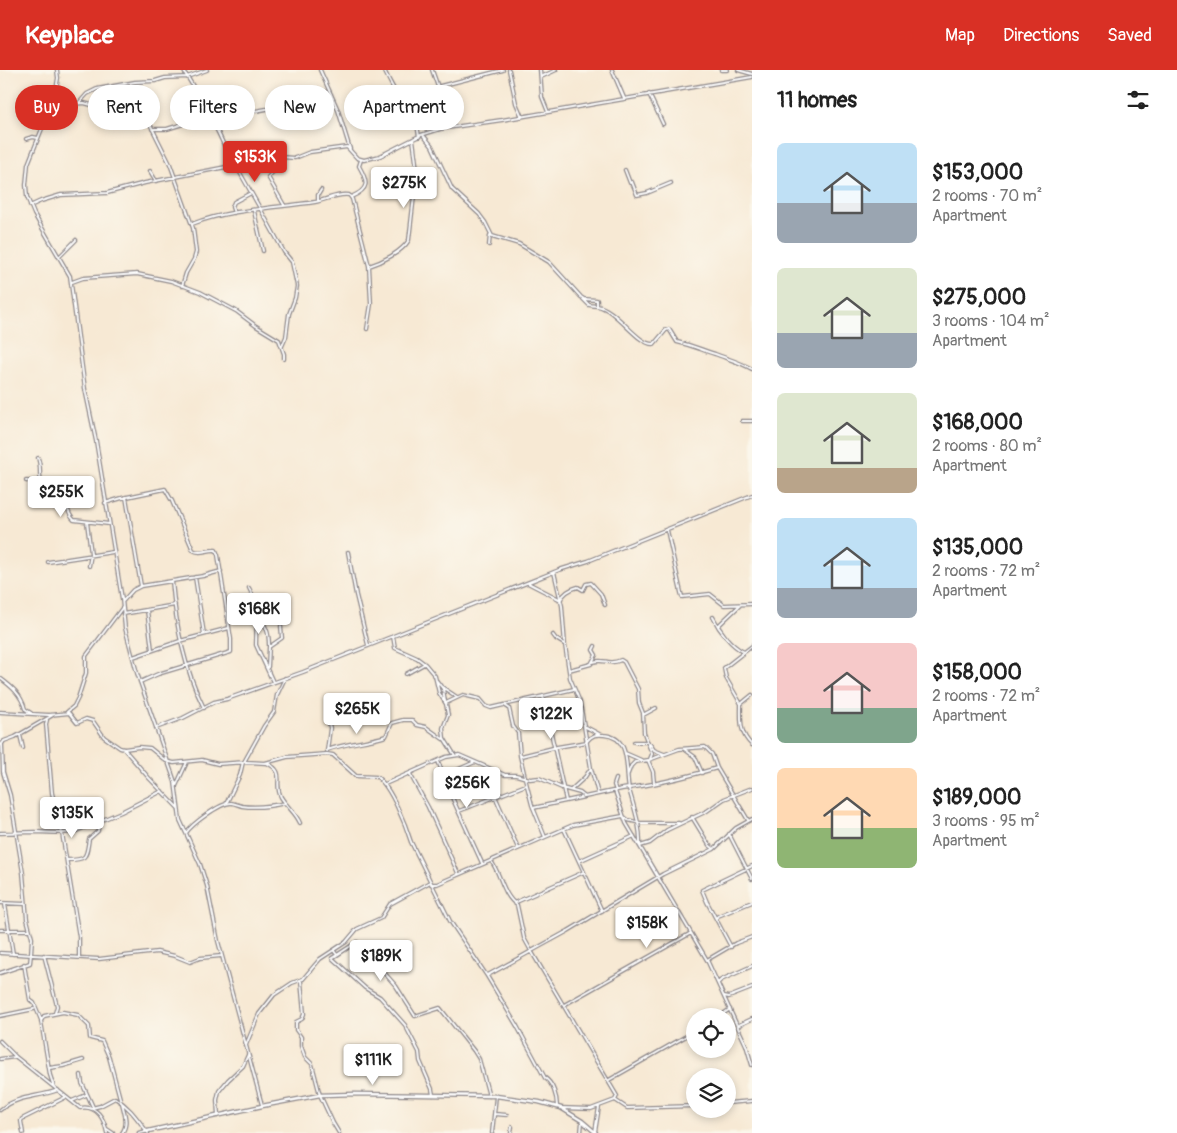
<!DOCTYPE html>
<meta charset="utf-8">
<style>
body{margin:0;font-family:Pangolin,sans-serif;background:#f6f6f6;color:#222;height:100vh;display:flex;flex-direction:column;font-size:19px;white-space:nowrap}
*{box-sizing:border-box;margin:0}
p{font-size:16px;color:#767676}
.icon{flex:none;width:28px;height:28px;fill:none;stroke:currentColor;stroke-width:2;stroke-linecap:round;stroke-linejoin:round}
.map{position:relative;flex:1;overflow:hidden}
.panel{display:flex;flex-direction:column;background:#fff;width:425px}
.panel>*{flex:none}
.hud{position:absolute;left:15px;top:15px;width:475px;height:45px;display:flex;gap:10px}
.fabs{position:absolute;left:686px;top:938px;display:grid;gap:10px}
.fabs a{display:grid;place-items:center;width:50px;height:50px;border-radius:50%;background:#fff;box-shadow:0 2px 8px #0003;font-size:25px}
.price{position:absolute;translate:-50% -42px;padding:0 11px;border-radius:5px;background:#fff;color:#222;font-size:16px;line-height:32px;filter:drop-shadow(0 1px 2px #0008)}
.price::after{content:'';position:absolute;left:50%;top:30px;width:15px;height:11px;margin-left:-8px;background:inherit;clip-path:polygon(0 0,100% 0,50% 100%)}
.price.selected{background:#d93025;color:#fff}
ul{padding:0;list-style:none}
li{display:flex;align-items:center;gap:15px;height:125px;padding:0 25px}
li span{display:grid;place-items:center;flex:none;width:140px;height:100px;border-radius:8px;color:#555}
li>.icon{margin-inline-start:auto}
span .icon{width:60px;height:60px;fill:#fffc;stroke-width:1}
li b{font-size:21px}
h2{display:flex;justify-content:space-between;align-items:center;height:60px;padding:0 25px;font-size:21px}
.pill{padding:0 18px;border-radius:22px;background:#fff;box-shadow:0 2px 8px #0003;font-size:18px;line-height:45px}
.pill.selected{background:#d93025;color:#fff}
header{display:flex;align-items:center;gap:30px;box-sizing:border-box;height:70px;padding:0 25px;background:#d93025;color:#fff}
header strong{font-size:24px}
nav{display:flex;gap:28px;margin-inline-start:auto;font-size:18px}
main{display:flex;flex:1;min-height:0}
.map>svg:first-child{display:block}
.lines{fill:none;stroke-linecap:round;stroke-linejoin:round}
.minor-casing{stroke:#8c8688;stroke-width:4.5}
.tertiary-casing{stroke:#8c8688;stroke-width:5}
.minor{stroke:#fff;stroke-width:2}
.tertiary{stroke:#fff;stroke-width:2.5}
</style>
<header>
<strong>Keyplace</strong>
<nav><a>Map</a><a>Directions</a><a>Saved</a></nav>
</header>
<main>
<div class="map">
<svg width="752" height="1063" viewBox="0 0 752 1063">
<rect width="100%" height="100%" fill="#fbf7ec"/>
<filter id="ink" filterUnits="userSpaceOnUse"><feTurbulence type="fractalNoise" baseFrequency=".02" numOctaves="2"/><feDisplacementMap in="SourceGraphic" scale="10" xChannelSelector="R" yChannelSelector="G"/><feConvolveMatrix kernelMatrix="1 2 1 2 8 2 1 2 1" color-interpolation-filters="sRGB"/></filter>
<filter id="wash" filterUnits="userSpaceOnUse"><feTurbulence type="fractalNoise" baseFrequency=".0096" numOctaves="4" result="noise"/><feDisplacementMap in="SourceGraphic" scale="20" xChannelSelector="R" yChannelSelector="G"/><feGaussianBlur stdDeviation="1.12" result="paint"/><feColorMatrix in="noise" values="0 0 0 0 0 0 0 0 0 0 0 0 0 0 0 0 0 1.4 0 .05"/><feComposite in="paint" operator="in"/></filter>
<g filter="url(#wash)">
<rect width="100%" height="100%" fill="#f7e9d4"/>
</g>
<g filter="url(#ink)">
<g class="lines">
<!-- minor casing -->
<g class="minor-casing">
<path id="minor" d="M57 0 58 8 55 26 28 94 26 115 27 127 34 144 70 206 85 319 96 371 122 529 125 558 137 603 175 712 180 750 200 794 207 816 218 871 262 1035
M183 0C192 14 233 83 229 96
M320 0 338 40 350 79
M384 0C390 12 398 30 409 37L423 30 440 16 503 0
M432 0 438 17
M509 0 516 33 522 47
M540 0 542 27 548 42
M612 0 624 28
M721 0H727
M738 0 752 4
M541 7 556 0
M649 24 663 54
M79 33 87 24 97 19 135 12 155 11 165 8 187 7 207 0
M408 37 417 54 419 67
M50 42 72 34 84 33 122 43H140L147 48 170 94 193 158 196 182 194 189 186 203 182 216
M152 59H167L183 54 328 28 331 24
M423 65 432 76 452 119 479 144 485 152 492 166 519 174 549 192 581 227 584 229 597 230V236C616 238 638 276 654 274L666 260 669 259 677 272C691 275 702 280 715 284 728 289 740 292 752 299
M26 69 33 67 38 68
M274 89 275 100 268 107 284 135
M231 91 239 101 261 140
M625 100 630 113 632 112 637 125 647 123 671 113
M150 101 156 111
M351 127C370 119 368 112 359 96L361 90
M318 131V125L321 120
M30 136 41 131 61 125 107 123 145 113 231 96 281 87 295 88 310 82 347 77 357 88 364 90 380 86 421 65 440 59 502 50 752 7
M261 140 284 182 292 192 297 216 295 228 289 244 286 267 282 276
M254 141 263 181
M234 143 232 137 234 132 251 123
M192 154C230 139 275 138 315 132 327 130 337 123 349 125L352 129 369 196 371 234 367 259
M489 175 490 165
M60 186 76 170
M369 196C382 192 402 182 409 170L417 100 413 69
M72 212 83 208 137 204 171 211 200 222 236 241 256 256 279 270 284 284V289
M583 229 589 235 596 236
M742 351H752
M38 388C42 398 38 405 42 415
M26 411 37 412 47 420 62 424C68 433 66 443 74 450L109 454
M126 427 141 516
M105 433 122 428 165 419 172 431 193 480C200 485 208 479 216 480L218 485 231 569V582L158 604 140 612
M87 452 91 484 89 496
M667 460 682 527 710 524 724 535 752 534
M348 482 356 525 368 575
M48 492 113 482
M554 502 562 536 565 575 570 608 580 632 591 698 598 724
M195 507 204 564
M172 511C176 556 184 598 204 638
M528 513 559 529
M249 518 257 534 256 575 273 612
M123 531 133 520 141 516 203 506 221 501
M560 531C563 523 570 519 578 517L583 520 586 514 591 513 601 524 605 535
M147 540 152 580
M123 544 175 535
M713 547C719 560 731 576 744 582
M257 548C267 554 269 564 269 576
M718 556 740 535
M553 565 556 569 564 574
M393 566 395 578 417 588 425 594 435 606 439 623 446 634 448 645 443 658 444 668 454 684
M133 587 180 571 229 558
M593 592C605 588 608 596 621 590L624 592 638 619 639 633 643 643 644 663 652 684 650 689
M268 597 269 577 282 568 281 556
M569 600 591 594 596 585 593 580 595 576
M406 604 424 594
M0 608C12 617 21 624 25 639L31 643
M437 611 443 619 445 631
M442 617 457 627
M752 625 741 634C741 650 739 663 752 675
M543 626 566 731
M446 633 463 625 480 629 486 636 491 638 574 619
M741 634 726 608 724 598 752 576
M504 635 509 638 513 656 518 663 520 686 525 707
M0 642 49 645 69 643 77 653 86 649 93 651 104 667 120 678 124 679 139 677 150 678 166 691 174 693 202 690 218 694 246 692 265 693 287 687 327 684 333 685 356 706 377 707C391 717 406 756 411 772L450 851 487 906 517 956 545 1008C553 1013 557 1027 557 1036
M67 642 74 636 78 628 86 603V586L122 538
M643 645 656 638
M47 650 46 654 52 723 62 763 79 867V887
M584 656 599 664
M156 658 183 648 214 632 227 629 303 602 559 500 588 491 752 425
M20 665 23 678
M587 671C592 665 596 664 604 665 632 667 625 699 629 719 634 738 641 756 640 776L650 773 667 760 707 741 724 729 752 718
M634 672H648
M650 674 654 680 664 684
M124 679 149 708 178 738
M684 679 695 687 702 703
M327 680C346 673 367 672 386 666L392 653 403 650H412L417 655 426 657 443 669
M327 681 330 658 328 649
M625 683 641 690
M521 686 557 677 587 672
M648 690 653 702 654 713
M438 691 450 723 482 793
M244 692 264 656 274 642 277 625 285 608
M267 693C287 703 273 712 281 727 287 737 296 743 300 753
M410 704 428 737 458 803
M628 704 631 696 635 692 649 690 679 679 705 677 712 684 717 698 748 750
M443 706 475 692
M525 708 532 735 545 767
M616 709 614 715 616 721
M385 714 446 687 459 685 505 705H516L530 709 539 708 562 718 580 723 585 727
M176 716 187 692
M571 720 585 707 591 698
M615 721 626 753 707 890 746 975 752 995
M495 726 518 778
M226 734 240 705 243 692
M533 738 622 719C653 715 686 707 717 698
M459 741 526 715
M692 747 709 775 714 779
M564 759 602 841
M0 763 35 762 62 763 74 762 121 742 162 721
M186 763C192 754 220 733 231 733 234 733 238 735 242 736 256 738 272 736 285 733
M729 764 752 809
M67 790C88 790 86 787 89 769L98 761 99 751
M491 791C501 804 503 826 517 835L524 868 530 879 617 1026 615 1030 591 1039 561 1038
M579 791 634 766
M431 814H437L573 755 623 746 628 750 640 753H679
M0 833 26 834
M514 833 584 802
M5 834 13 884
M716 848 718 846 752 832
M0 860H30
M731 877 707 832 702 820 752 796
M334 881 337 885 332 888 365 918 380 927 405 955 419 982 420 991 432 1019 433 1025
M0 883 99 889 157 882 175 886 190 892 200 888 221 886
M31 884 32 868 27 849 23 803 10 725 3 702 2 674 4 671 15 667 53 645
M44 885 57 936 55 943
M337 885 357 872 396 916 415 946 440 938 474 981 479 989 489 1026
M707 890 736 873 752 867
M24 894 30 930 34 933 41 950
M0 903 30 893 31 884
M488 905 568 861 663 804 714 779 736 758 752 749
M301 911 304 944 302 949 296 952V960L301 967V976L305 987 312 994 320 1025 333 1053 339 1063
M718 913 721 910 752 896
M724 926 729 927 752 918
M564 935 691 863
M0 946 34 939
M720 946 730 939
M737 956 752 949
M0 971 16 987 80 1038C97 1035 104 1048 107 1063
M246 975 259 944 274 925 292 913 303 909 320 889 346 872 357 859 381 848 390 834 430 812
M0 989 15 987
M49 998 63 996 83 990
M81 1005 82 1013 93 1037
M609 1010 695 961
M54 1017 50 1005 41 951 44 946 63 942 78 945 89 956 90 968 102 971 109 987 121 1032
M615 1030 627 1038 695 1036
M72 1031 86 1025
M122 1033C124 1042 129 1054 122 1063
M728 1033 752 1031
M92 1038 100 1036 115 1028C130 1037 138 1050 148 1063
M0 1040C18 1025 37 1028 58 1020
M495 1044 507 1045
M218 1046 217 1030 219 1021 228 1010 243 996 248 985
M107 1059 113 1063
M595 1062 599 1037
M23 1063 21 1051 22 1049 66 1027
M492 1063 496 1026
M511 1063 512 1057
M581 1063 582 1051"/>
</g>
<!-- tertiary casing -->
<g class="tertiary-casing">
<path id="tertiary" d="M139 1063 262 1036 320 1025 355 1024 496 1026 539 1032 561 1038 582 1051 596 1063"/>
</g>
<!-- minor -->
<use href="#minor" class="minor"/>
<!-- tertiary -->
<use href="#tertiary" class="tertiary"/>
</g>
</g>
</svg>
<div class="fabs">
<a><svg class="icon" aria-label="locate" viewBox="0 0 24 24"><circle cx="12" cy="12" r="6"/><path d="M12 2v4M12 18v4M2 12h4M18 12h4"/></svg></a>
<a><svg class="icon" aria-label="layers" viewBox="0 0 24 24"><path d="M12 4l9 5-9 5-9-5zM3 14l9 5 9-5"/></svg></a>
</div>
<b class="price selected" style="left:255px;top:113px">$153K</b>
<b class="price" style="left:404px;top:139px">$275K</b>
<b class="price" style="left:61px;top:448px">$255K</b>
<b class="price" style="left:259px;top:565px">$168K</b>
<b class="price" style="left:357px;top:665px">$265K</b>
<b class="price" style="left:551px;top:670px">$122K</b>
<b class="price" style="left:467px;top:739px">$256K</b>
<b class="price" style="left:72px;top:769px">$135K</b>
<b class="price" style="left:647px;top:879px">$158K</b>
<b class="price" style="left:381px;top:912px">$189K</b>
<b class="price" style="left:373px;top:1016px">$111K</b>
<div class="hud">
<a class="pill selected">Buy</a>
<a class="pill">Rent</a>
<a class="pill">Filters</a>
<a class="pill">New</a>
<a class="pill">Apartment</a>
</div>
</div>
<section class="panel">
<h2>11 homes<svg class="icon" aria-label="filters" viewBox="0 0 24 24"><path d="M4 7h16M4 17h16"/><circle cx="9" cy="7" r="2"/><circle cx="15" cy="17" r="2"/></svg></h2>
<ul>
<li><span style="background:linear-gradient(#bfe0f5 60%,#9aa5b1 0)"><svg class="icon" aria-label="home" viewBox="0 0 24 24"><path d="M3 11l9-7 9 7M6 9v11h12V9"/></svg></span><div><b>$153,000</b><p>2 rooms · 70 m²</p><p>Apartment</p></div></li>
<li><span style="background:linear-gradient(#dfe7d0 65%,#9aa5b1 0)"><svg class="icon" aria-label="home" viewBox="0 0 24 24"><path d="M3 11l9-7 9 7M6 9v11h12V9"/></svg></span><div><b>$275,000</b><p>3 rooms · 104 m²</p><p>Apartment</p></div></li>
<li><span style="background:linear-gradient(#dfe7d0 75%,#b9a48a 0)"><svg class="icon" aria-label="home" viewBox="0 0 24 24"><path d="M3 11l9-7 9 7M6 9v11h12V9"/></svg></span><div><b>$168,000</b><p>2 rooms · 80 m²</p><p>Apartment</p></div></li>
<li><span style="background:linear-gradient(#bfe0f5 70%,#9aa5b1 0)"><svg class="icon" aria-label="home" viewBox="0 0 24 24"><path d="M3 11l9-7 9 7M6 9v11h12V9"/></svg></span><div><b>$135,000</b><p>2 rooms · 72 m²</p><p>Apartment</p></div></li>
<li><span style="background:linear-gradient(#f6c9c9 65%,#7fa58c 0)"><svg class="icon" aria-label="home" viewBox="0 0 24 24"><path d="M3 11l9-7 9 7M6 9v11h12V9"/></svg></span><div><b>$158,000</b><p>2 rooms · 72 m²</p><p>Apartment</p></div></li>
<li><span style="background:linear-gradient(#ffd9b3 60%,#8fb573 0)"><svg class="icon" aria-label="home" viewBox="0 0 24 24"><path d="M3 11l9-7 9 7M6 9v11h12V9"/></svg></span><div><b>$189,000</b><p>3 rooms · 95 m²</p><p>Apartment</p></div></li>
</ul>
</section>
</main>
